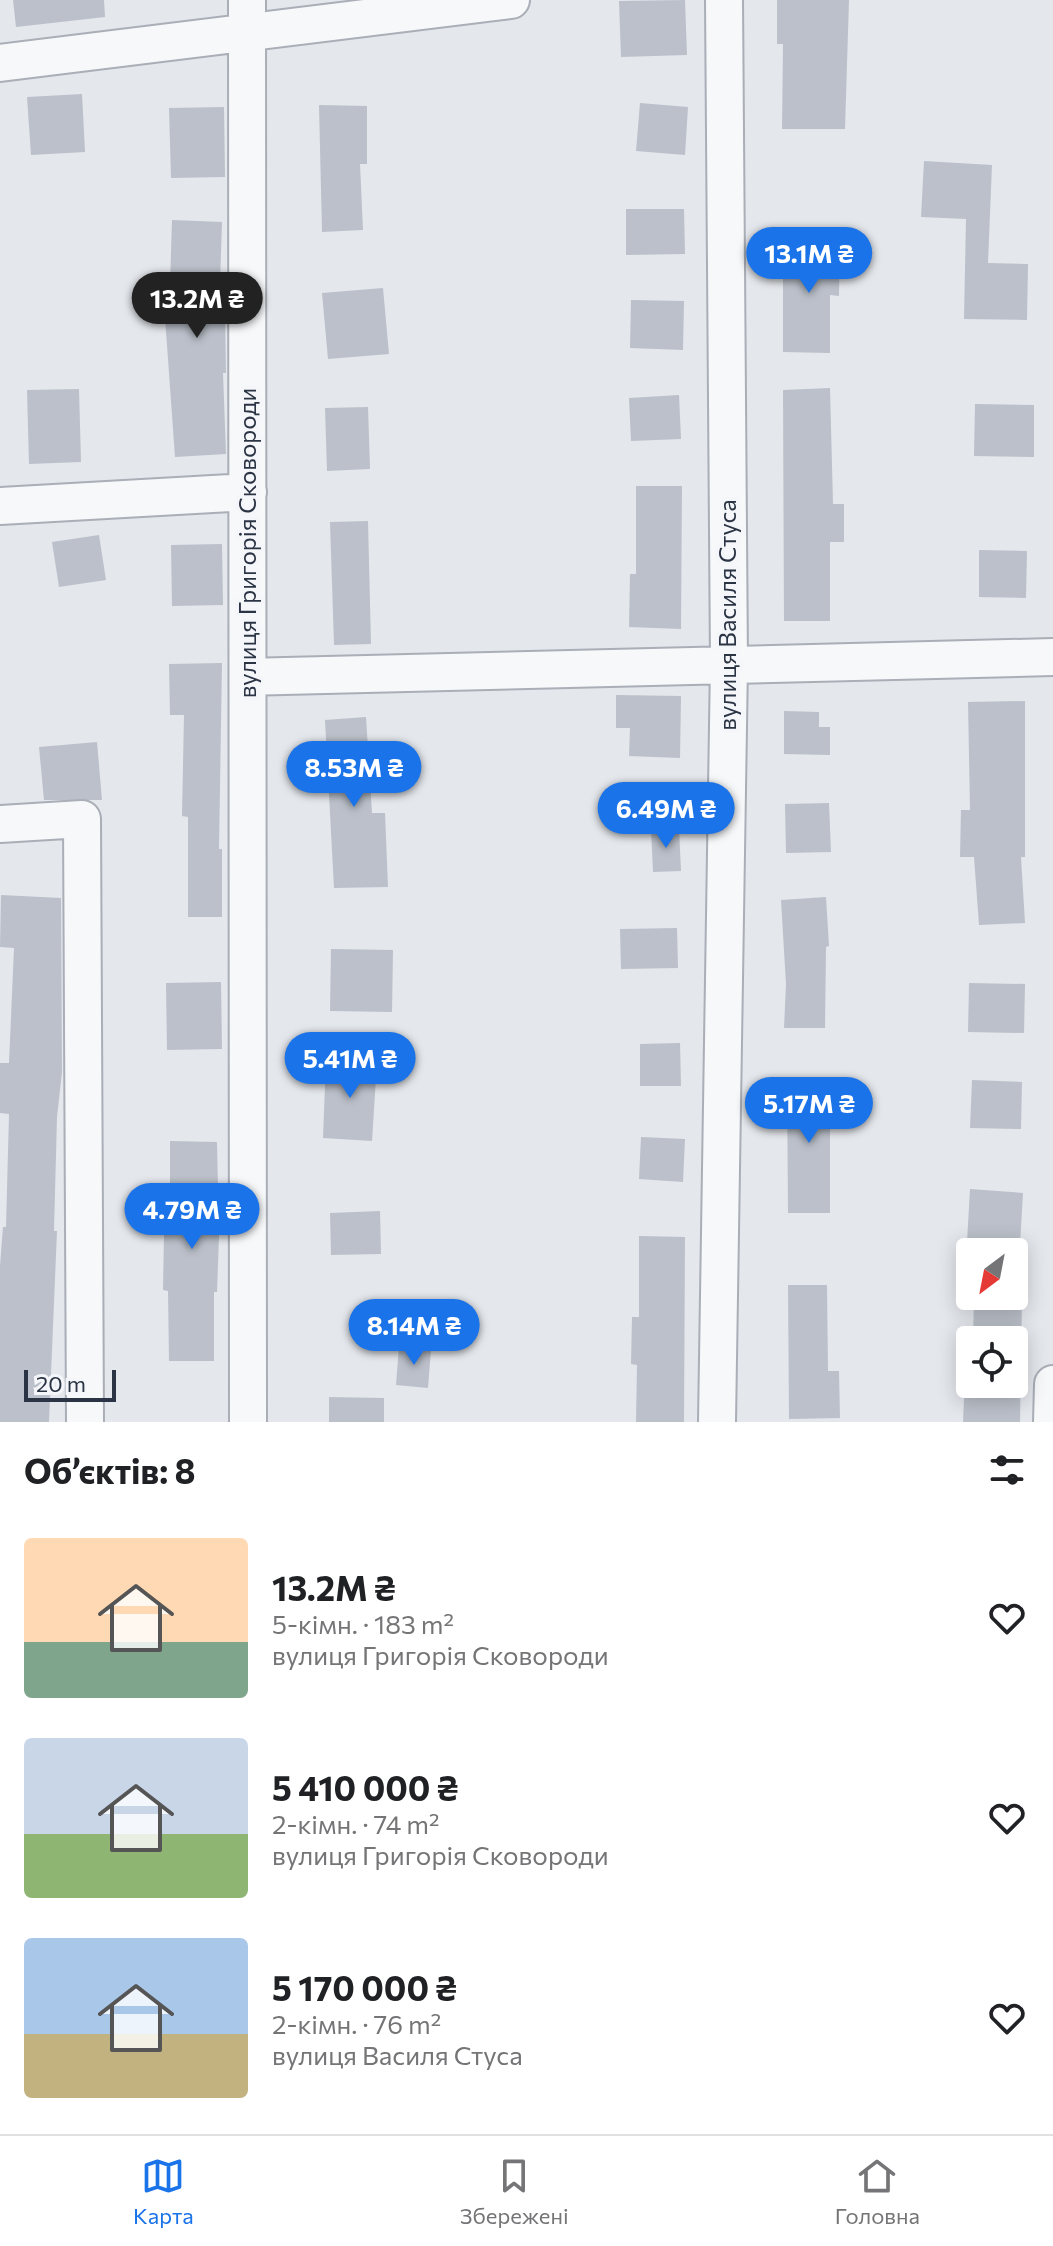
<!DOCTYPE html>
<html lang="uk">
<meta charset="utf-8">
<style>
body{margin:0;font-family:Commissioner,sans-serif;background:#f6f6f6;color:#202124;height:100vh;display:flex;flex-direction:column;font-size:30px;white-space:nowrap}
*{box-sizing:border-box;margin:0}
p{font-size:26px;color:#757577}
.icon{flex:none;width:44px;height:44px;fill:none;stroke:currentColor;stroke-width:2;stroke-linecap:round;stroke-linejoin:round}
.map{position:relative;height:1422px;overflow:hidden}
.sheet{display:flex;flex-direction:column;background:#fff;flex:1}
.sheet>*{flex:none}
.needle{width:52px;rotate:212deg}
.buttons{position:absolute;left:956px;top:1238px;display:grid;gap:16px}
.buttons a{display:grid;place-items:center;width:72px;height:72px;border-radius:8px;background:#fff;box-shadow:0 4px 20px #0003;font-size:40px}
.scale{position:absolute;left:24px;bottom:20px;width:92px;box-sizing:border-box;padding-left:8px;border:4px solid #2b3445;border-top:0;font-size:22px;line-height:28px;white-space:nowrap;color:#2b3445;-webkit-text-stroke:6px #f4f6f9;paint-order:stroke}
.price{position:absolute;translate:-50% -68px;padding:0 18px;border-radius:28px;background:#1a73e8;color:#fff;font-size:26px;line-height:52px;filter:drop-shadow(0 2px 4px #0008)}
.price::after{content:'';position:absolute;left:50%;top:48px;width:24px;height:18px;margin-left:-12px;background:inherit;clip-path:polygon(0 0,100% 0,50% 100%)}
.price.on{background:#222;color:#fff}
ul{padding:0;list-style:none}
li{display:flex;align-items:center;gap:24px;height:200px;padding:0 24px}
li span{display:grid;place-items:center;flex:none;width:224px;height:160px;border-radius:8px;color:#555}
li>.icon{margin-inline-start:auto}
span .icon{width:96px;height:96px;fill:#fffc;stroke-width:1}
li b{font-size:34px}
h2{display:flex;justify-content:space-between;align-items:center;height:96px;padding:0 24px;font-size:34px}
.dock{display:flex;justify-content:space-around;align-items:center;height:112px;border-top:2px solid #e0e0e0;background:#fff;font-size:22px;color:#757577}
.dock a{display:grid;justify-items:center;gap:4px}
.dock .on{color:#1a73e8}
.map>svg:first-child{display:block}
.building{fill:#bbc0ca}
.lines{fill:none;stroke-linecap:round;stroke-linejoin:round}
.minor-casing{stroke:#a9aeb7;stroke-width:40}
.minor{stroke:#f7f8fa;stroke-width:36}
.labels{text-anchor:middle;stroke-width:8;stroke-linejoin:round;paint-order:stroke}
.street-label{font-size:24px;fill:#2b3445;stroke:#f4f6f9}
</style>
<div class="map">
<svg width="1053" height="1422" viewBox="0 0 1053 1422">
<rect width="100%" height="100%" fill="#e4e7ec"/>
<!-- building -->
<path class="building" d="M13 0H104L105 17 16 27Z
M685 0 687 55 621 57 619 1Z
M777 0H849L845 129H782L783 44H777Z
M82 94 85 152 31 155 27 97Z
M640 103 688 107 685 155 636 151Z
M319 105 367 106V164H360L363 230 322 232Z
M224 107 225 177 171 178 169 108Z
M924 161 992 165 988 263 1028 264 1027 320 964 319 966 219 921 217Z
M626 209H684L685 254 626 255Z
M172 220 222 222 219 315H225L226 373H223L226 454 175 457 165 317H169Z
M783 243 840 244 839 296 830 295V353L783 352Z
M383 288 389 354 328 359 322 293Z
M631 300 684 301 683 350 630 348Z
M830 388 833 504H844V542H830V621H784L783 390Z
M79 389 81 462 29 464 27 390Z
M679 395 681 439 631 441 629 398Z
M975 404 1034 405V457L974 456Z
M368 407 370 469 327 471 325 408Z
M636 486H682L681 629 629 627 630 574H636Z
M368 521 371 644 334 645 330 522Z
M99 535 106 580 59 587 52 542Z
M222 544 223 605 172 606 171 545Z
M979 550 1027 551 1026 598 979 597Z
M222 663 219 849H222V917H188V817L182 816 184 715H170L169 664Z
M616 695 681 696 680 758 629 756 630 728H616Z
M1025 701V857H1021L1025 923 979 925 974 857H960L961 810H970L968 702Z
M784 711 819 712V727H830V755L784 754Z
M366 717 372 813H385L388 887 334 888 325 720Z
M97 742 102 800H44L39 747Z
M829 803 831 852 786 853 785 804Z
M679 828 681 871 653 872 651 829Z
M1 895 61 898 62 1072 57 1117 54 1231H57L49 1422H0V1266L3 1227H6L9 1114 0 1113V1063H9L14 948 0 947Z
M826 897 829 946 826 947 825 1028H784L786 984 781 900Z
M677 928 678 968 621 969 620 929Z
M331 949 393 950 392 1012 330 1011Z
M221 982 222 1049 167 1050 166 983Z
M969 983 1025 984 1024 1033 968 1032Z
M680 1043 681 1086H640V1044Z
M326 1059 377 1062 372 1141 323 1138Z
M830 1078V1213H788L787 1079Z
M972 1080 1022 1082 1021 1129 970 1128Z
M641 1137 685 1139 683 1182 639 1179Z
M170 1141 217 1142 219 1236 217 1292H214V1361H169L168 1291 163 1290 164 1235H170Z
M970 1189 1023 1193 1020 1245 967 1242Z
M380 1211 381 1254 331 1255 330 1213Z
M639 1236 685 1237 684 1422H636L637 1365 631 1364 632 1317H639Z
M788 1285H827L828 1371H839L840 1418 789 1419Z
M974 1296H1022L1020 1422H963L965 1376H970V1384H1014V1340H973Z
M399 1346 431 1349 428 1388 396 1385Z
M329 1397 384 1398V1422H329Z"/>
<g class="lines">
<!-- minor casing -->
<g class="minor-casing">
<path id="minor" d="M247 0 248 1422
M0 63 511 0
M0 506 248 492
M248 677 1053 657
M0 824 82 819 85 1422
M717 1422 729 663 724 0
M1052 1422 1053 1384"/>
</g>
<!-- minor -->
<use href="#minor" class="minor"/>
</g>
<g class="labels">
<!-- street labels -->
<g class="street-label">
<text transform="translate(248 543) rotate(-90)" y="8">вулиця Григорія Сковороди</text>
<text transform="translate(728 615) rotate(-90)" y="8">вулиця Василя Стуса</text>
</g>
</g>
</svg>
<div class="buttons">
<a><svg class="needle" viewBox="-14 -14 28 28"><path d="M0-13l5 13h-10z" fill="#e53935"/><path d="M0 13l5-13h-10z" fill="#757577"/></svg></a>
<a><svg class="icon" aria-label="locate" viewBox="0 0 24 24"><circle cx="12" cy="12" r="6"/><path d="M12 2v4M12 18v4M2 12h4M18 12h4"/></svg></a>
</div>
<div class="scale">20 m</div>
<b class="price" style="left:809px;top:295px">13.1M ₴</b>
<b class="price on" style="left:197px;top:340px">13.2M ₴</b>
<b class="price" style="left:354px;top:809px">8.53M ₴</b>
<b class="price" style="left:666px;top:850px">6.49M ₴</b>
<b class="price" style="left:350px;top:1100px">5.41M ₴</b>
<b class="price" style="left:809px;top:1145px">5.17M ₴</b>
<b class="price" style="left:192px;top:1251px">4.79M ₴</b>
<b class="price" style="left:414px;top:1367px">8.14M ₴</b>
</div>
<section class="sheet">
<h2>Об’єктів: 8<svg class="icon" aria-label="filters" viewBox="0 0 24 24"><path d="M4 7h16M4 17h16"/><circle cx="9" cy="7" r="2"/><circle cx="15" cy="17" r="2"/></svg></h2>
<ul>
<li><span style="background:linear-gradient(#ffd9b3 65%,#7fa58c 0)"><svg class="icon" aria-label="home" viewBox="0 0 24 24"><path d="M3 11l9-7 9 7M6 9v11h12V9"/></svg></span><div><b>13.2M ₴</b><p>5-кімн. · 183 m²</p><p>вулиця Григорія Сковороди</p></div><svg class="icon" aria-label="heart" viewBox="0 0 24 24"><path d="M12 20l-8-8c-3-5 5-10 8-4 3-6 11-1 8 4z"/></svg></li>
<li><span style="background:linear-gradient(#c9d6e8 60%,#8fb573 0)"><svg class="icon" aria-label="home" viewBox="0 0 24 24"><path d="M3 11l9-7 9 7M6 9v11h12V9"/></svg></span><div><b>5 410 000 ₴</b><p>2-кімн. · 74 m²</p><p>вулиця Григорія Сковороди</p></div><svg class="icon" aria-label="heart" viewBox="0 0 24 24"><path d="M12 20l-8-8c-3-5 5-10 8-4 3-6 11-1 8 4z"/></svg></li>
<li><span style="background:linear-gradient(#a9c7e8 60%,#c2b280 0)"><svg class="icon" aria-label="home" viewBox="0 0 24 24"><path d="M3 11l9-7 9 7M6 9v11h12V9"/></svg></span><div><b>5 170 000 ₴</b><p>2-кімн. · 76 m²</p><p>вулиця Василя Стуса</p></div><svg class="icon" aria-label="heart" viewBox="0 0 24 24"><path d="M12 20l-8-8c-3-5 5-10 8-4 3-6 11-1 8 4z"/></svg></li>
</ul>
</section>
<nav class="dock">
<a class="on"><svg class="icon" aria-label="map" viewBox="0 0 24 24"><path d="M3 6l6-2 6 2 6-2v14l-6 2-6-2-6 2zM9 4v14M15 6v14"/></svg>Карта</a>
<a><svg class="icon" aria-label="saved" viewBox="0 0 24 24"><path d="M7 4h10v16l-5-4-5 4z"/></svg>Збережені</a>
<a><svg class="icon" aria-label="home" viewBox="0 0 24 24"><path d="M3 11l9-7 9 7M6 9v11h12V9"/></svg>Головна</a>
</nav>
